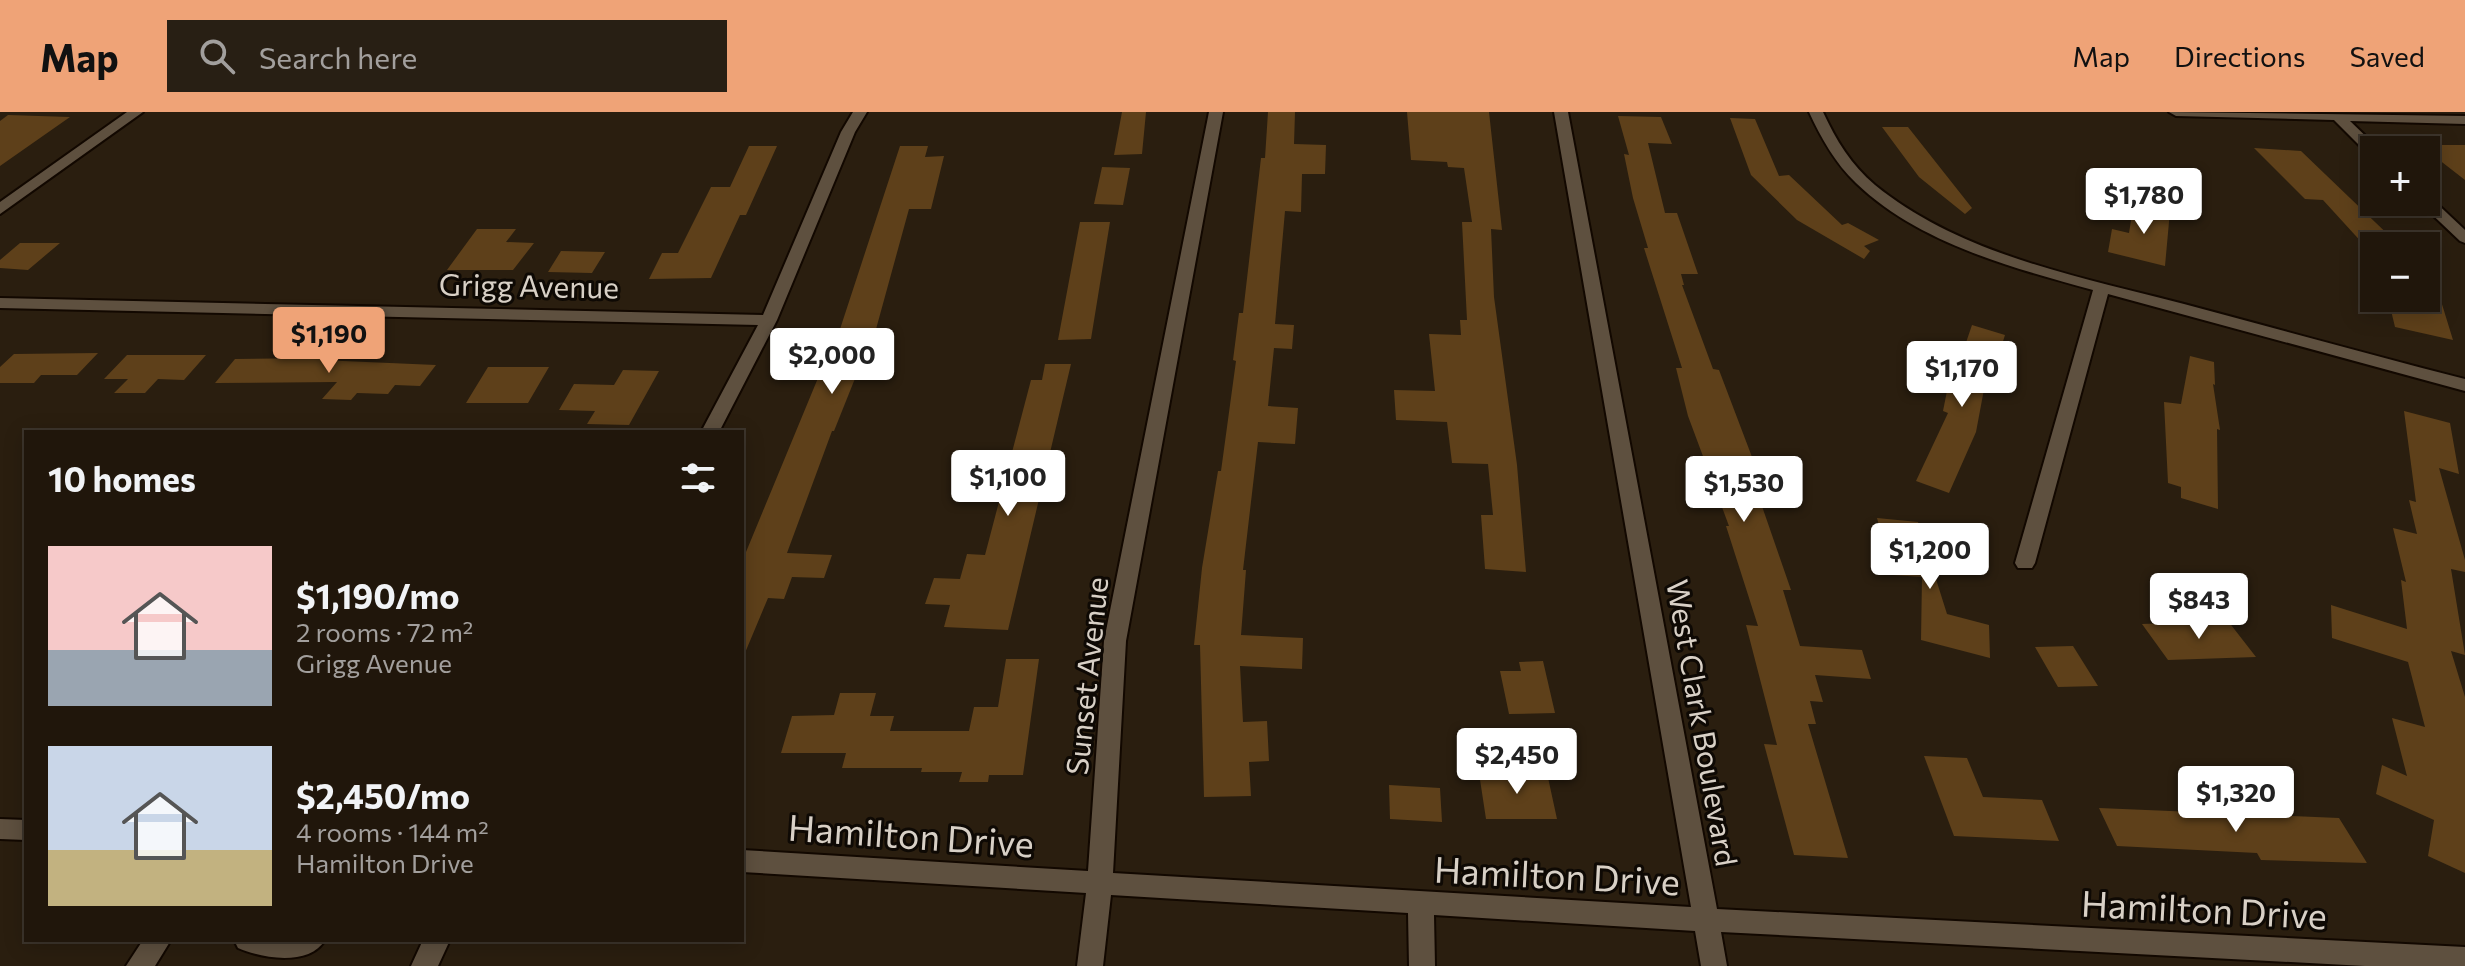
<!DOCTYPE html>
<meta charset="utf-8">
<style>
body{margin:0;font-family:Commissioner,sans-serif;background:#281f14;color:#f1f3f6;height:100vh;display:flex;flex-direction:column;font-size:30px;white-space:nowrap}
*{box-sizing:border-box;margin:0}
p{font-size:26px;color:#a29f9d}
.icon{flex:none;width:44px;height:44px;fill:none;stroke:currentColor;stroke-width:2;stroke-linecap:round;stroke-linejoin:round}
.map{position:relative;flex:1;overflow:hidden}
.details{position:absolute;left:24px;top:318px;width:720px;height:512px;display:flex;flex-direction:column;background:#20160b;border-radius:0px;box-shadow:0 4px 20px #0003,0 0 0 2px #3d352c}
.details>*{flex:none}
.tools{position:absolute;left:2360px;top:24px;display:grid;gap:16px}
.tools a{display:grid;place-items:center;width:80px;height:80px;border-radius:0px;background:#20160b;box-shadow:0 4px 20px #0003,0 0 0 2px #3d352c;font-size:40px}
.price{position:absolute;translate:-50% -68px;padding:0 18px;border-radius:8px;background:#fff;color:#222;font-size:26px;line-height:52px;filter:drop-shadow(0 2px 4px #0008)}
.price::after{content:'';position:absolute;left:50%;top:48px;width:24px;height:18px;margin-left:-12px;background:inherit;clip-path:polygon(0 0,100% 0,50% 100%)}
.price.selected{background:#efa377;color:#111}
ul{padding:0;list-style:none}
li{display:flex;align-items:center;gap:24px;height:200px;padding:0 24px}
li span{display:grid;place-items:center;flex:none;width:224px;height:160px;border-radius:0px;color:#555}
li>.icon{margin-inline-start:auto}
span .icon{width:96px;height:96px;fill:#fffc;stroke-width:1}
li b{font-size:34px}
h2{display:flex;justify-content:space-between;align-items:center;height:96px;padding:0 24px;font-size:34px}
header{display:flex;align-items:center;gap:48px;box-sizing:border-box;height:112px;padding:0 40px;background:#efa377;color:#111}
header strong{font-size:38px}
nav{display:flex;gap:44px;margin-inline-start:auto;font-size:28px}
.search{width:560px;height:72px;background:#281f14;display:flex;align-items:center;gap:20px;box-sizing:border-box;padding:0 28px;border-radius:0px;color:#a29f9d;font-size:30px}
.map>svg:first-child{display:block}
.building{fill:#5e401a}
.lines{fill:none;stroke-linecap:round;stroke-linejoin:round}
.minor-casing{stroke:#120800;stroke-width:4}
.minor{fill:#5e503f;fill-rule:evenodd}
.labels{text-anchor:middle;stroke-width:6;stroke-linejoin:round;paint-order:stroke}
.street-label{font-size:30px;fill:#d8d0c6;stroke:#0e0904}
.near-street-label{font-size:36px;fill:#d8d0c6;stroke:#0e0904}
</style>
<header>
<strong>Map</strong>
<div class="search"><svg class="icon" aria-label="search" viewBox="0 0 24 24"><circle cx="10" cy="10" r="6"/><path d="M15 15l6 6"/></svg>Search here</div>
<nav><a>Map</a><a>Directions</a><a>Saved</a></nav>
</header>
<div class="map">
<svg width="2465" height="854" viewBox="0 0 2465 854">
<rect width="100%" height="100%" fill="#2a1e0f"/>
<!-- building -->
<path class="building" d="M1122 0H1146L1142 42 1114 43Z
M1268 0H1295L1294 32 1326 33 1325 62H1302L1301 100 1285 99 1275 212 1294 213 1292 237 1274 236 1268 294 1298 296 1295 332 1258 330 1243 458H1246L1241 523 1303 526 1302 557 1240 554 1243 610 1267 609 1269 649 1249 650 1251 684 1204 685 1200 533H1194L1202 456 1218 359H1221L1236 249 1233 248 1239 201H1243L1261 46H1265Z
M1407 0H1489L1502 118 1491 117 1494 185 1517 353 1526 460 1485 457 1481 403H1493L1488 352 1452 351 1447 310 1396 308 1394 278 1435 279 1429 222 1461 223 1460 208H1467L1462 110H1472L1464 56 1448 55 1447 50 1411 48Z
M8 3 70 5 0 54V9Z
M1618 4 1661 5 1672 32 1648 31 1665 101H1677L1698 162H1681L1684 173H1682L1713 257 1719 258 1763 374H1755L1791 478H1783L1800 534 1862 538 1871 567 1815 563 1823 590 1810 589 1816 612H1808L1848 746 1794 743 1764 632 1777 633 1746 513 1758 514 1726 414H1729L1688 304 1676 256H1682L1644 136H1648L1633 86 1624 42 1629 43Z
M1730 6 1755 7 1779 64 1789 63 1842 113 1848 111 1879 128 1864 134 1870 139 1864 147 1797 108 1751 63Z
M1882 15H1908L1972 96 1965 102 1919 65Z
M2420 33H2465V68Z
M749 34H777L746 103H740L711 166 649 167 662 141H678L711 75H730Z
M900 34H928L925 45 944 44 931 97H909L870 239H866L834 319H832L787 441 832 443 824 466 792 465 784 487 768 486 742 548V440H746L818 266H824Z
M2254 36 2301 39 2400 134H2365L2323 88 2305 87Z
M1102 55 1130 56 1123 93 1094 92Z
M2134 90 2170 99 2165 154 2108 140 2112 117 2129 121Z
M1080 110H1110L1091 227 1058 228Z
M477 117H516L506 130 534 131 513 158H447Z
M20 131H60L28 158 0 156V148Z
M561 139 605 140 592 161 548 160Z
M2388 186 2441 189 2453 228 2395 215Z
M1972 213 2005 223 1994 258 1988 256 1976 320 1949 381 1916 369 1948 301 1943 299 1951 259 1956 260Z
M98 241 77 263H41L34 271H0V255L14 242Z
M127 243H206L184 268 158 267 145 281H114L128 267H104Z
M2190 244 2214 250 2215 273 2213 272 2220 318 2217 317 2218 397 2181 386V375L2168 371 2164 290 2181 292Z
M321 246 320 248 436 253 420 274 395 273 388 282 357 281 351 288 322 287 337 270 215 271 235 247Z
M1045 252H1071L1008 518 944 515 950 493 925 492 934 466 960 467 967 442 985 443 1031 268H1042Z
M488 255H549L528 291H466Z
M623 258 659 259 629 313 587 312 595 299 559 298 574 272 614 273Z
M2404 299 2450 311 2459 362 2439 356 2465 448V460L2451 457 2465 543 2451 539 2465 585V761L2428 744 2434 708 2376 682 2382 653 2407 664 2392 606 2425 615 2408 550 2332 526 2331 493 2407 517 2401 468 2406 470 2393 416 2417 422 2409 388 2416 390Z
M1877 406 1918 410 1947 502 1989 513 1990 546 1921 528 1922 465 1893 463Z
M2228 509 2256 545 2168 548 2142 512Z
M2073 534 2098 574 2058 575 2035 535Z
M1006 547H1039L1023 663H989L988 670H959L962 660H921L922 656H842L846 641H781L792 604 834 603 840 581H876L870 604H894L890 619H969L974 595H998Z
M1543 549 1555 601 1509 602 1500 559H1521L1519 550Z
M1924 644 1967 646 1983 685 2042 688 2059 729 1954 724Z
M1479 661H1547L1557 707H1486Z
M1389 673 1440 676 1442 710 1390 707Z
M2099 696 2339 706 2367 751 2261 748 2257 741 2117 734Z"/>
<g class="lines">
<!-- minor casing -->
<g class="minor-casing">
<path id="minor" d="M127 0H143L0 102V90Z
M853 0H867L855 20 777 208 719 320H701L758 213 0 196V186L763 203 841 20Z
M1209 0H1223L1126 529 1113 761 1691 795 1554 0H1568L1717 797 2465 835V854H2365L1721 820 1727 854H1701L1695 819 1434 803 1435 854H1409L1408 801 1111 783 1103 854H1077L1086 781 742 760V738L1088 759 1104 529Z
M1809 0H1823C1836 28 1851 53 1875 73 1961 143 2080 165 2184 192 2278 217 2371 243 2465 267V279L2108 182 2035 451 2032 456H2018L2015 451 2093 178C2013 156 1918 131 1856 71 1835 51 1821 26 1809 0Z
M2169 0 2465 4V12L2350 9 2380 38H2374V44L2369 43 2334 8 2176 4Z
M2426 85 2431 86 2465 118V131L2460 129 2421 92 2419 90H2426Z
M0 707 26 708V728L0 727Z
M143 828H171L155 854H126Z
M234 828H325C310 854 263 847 238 836Z
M423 828H450L438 854H411Z"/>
</g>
<!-- minor -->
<use href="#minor" class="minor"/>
</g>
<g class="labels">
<!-- street labels -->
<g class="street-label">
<text transform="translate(529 175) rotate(1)" y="10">Grigg Avenue</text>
<text transform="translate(1088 564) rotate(-84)" y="10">Sunset Avenue</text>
<text transform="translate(1701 611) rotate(80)" y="10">West Clark Boulevard</text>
</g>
<!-- near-street labels -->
<g class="near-street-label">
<text transform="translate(911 724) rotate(4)" y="13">Hamilton Drive</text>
<text transform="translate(1557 764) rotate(3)" y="13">Hamilton Drive</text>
<text transform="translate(2204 798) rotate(3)" y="13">Hamilton Drive</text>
</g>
</g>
</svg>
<div class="tools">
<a>+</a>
<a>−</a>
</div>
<b class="price" style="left:2144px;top:124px">$1,780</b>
<b class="price selected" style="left:329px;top:263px">$1,190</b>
<b class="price" style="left:832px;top:284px">$2,000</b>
<b class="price" style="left:1962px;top:297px">$1,170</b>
<b class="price" style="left:1008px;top:406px">$1,100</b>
<b class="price" style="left:1744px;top:412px">$1,530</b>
<b class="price" style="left:1930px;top:479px">$1,200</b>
<b class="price" style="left:2199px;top:529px">$843</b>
<b class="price" style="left:1517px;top:684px">$2,450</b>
<b class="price" style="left:2236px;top:722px">$1,320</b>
<section class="details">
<h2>10 homes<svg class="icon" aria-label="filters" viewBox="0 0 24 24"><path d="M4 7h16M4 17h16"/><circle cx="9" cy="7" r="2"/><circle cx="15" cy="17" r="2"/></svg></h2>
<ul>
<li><span style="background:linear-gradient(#f6c9c9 65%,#9aa5b1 0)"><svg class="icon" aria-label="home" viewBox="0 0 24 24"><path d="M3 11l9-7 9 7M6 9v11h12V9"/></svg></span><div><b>$1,190/mo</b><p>2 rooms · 72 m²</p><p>Grigg Avenue</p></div></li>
<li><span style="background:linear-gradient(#c9d6e8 65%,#c2b280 0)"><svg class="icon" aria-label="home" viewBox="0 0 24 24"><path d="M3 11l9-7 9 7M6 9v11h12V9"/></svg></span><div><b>$2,450/mo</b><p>4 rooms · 144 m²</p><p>Hamilton Drive</p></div></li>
</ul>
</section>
</div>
